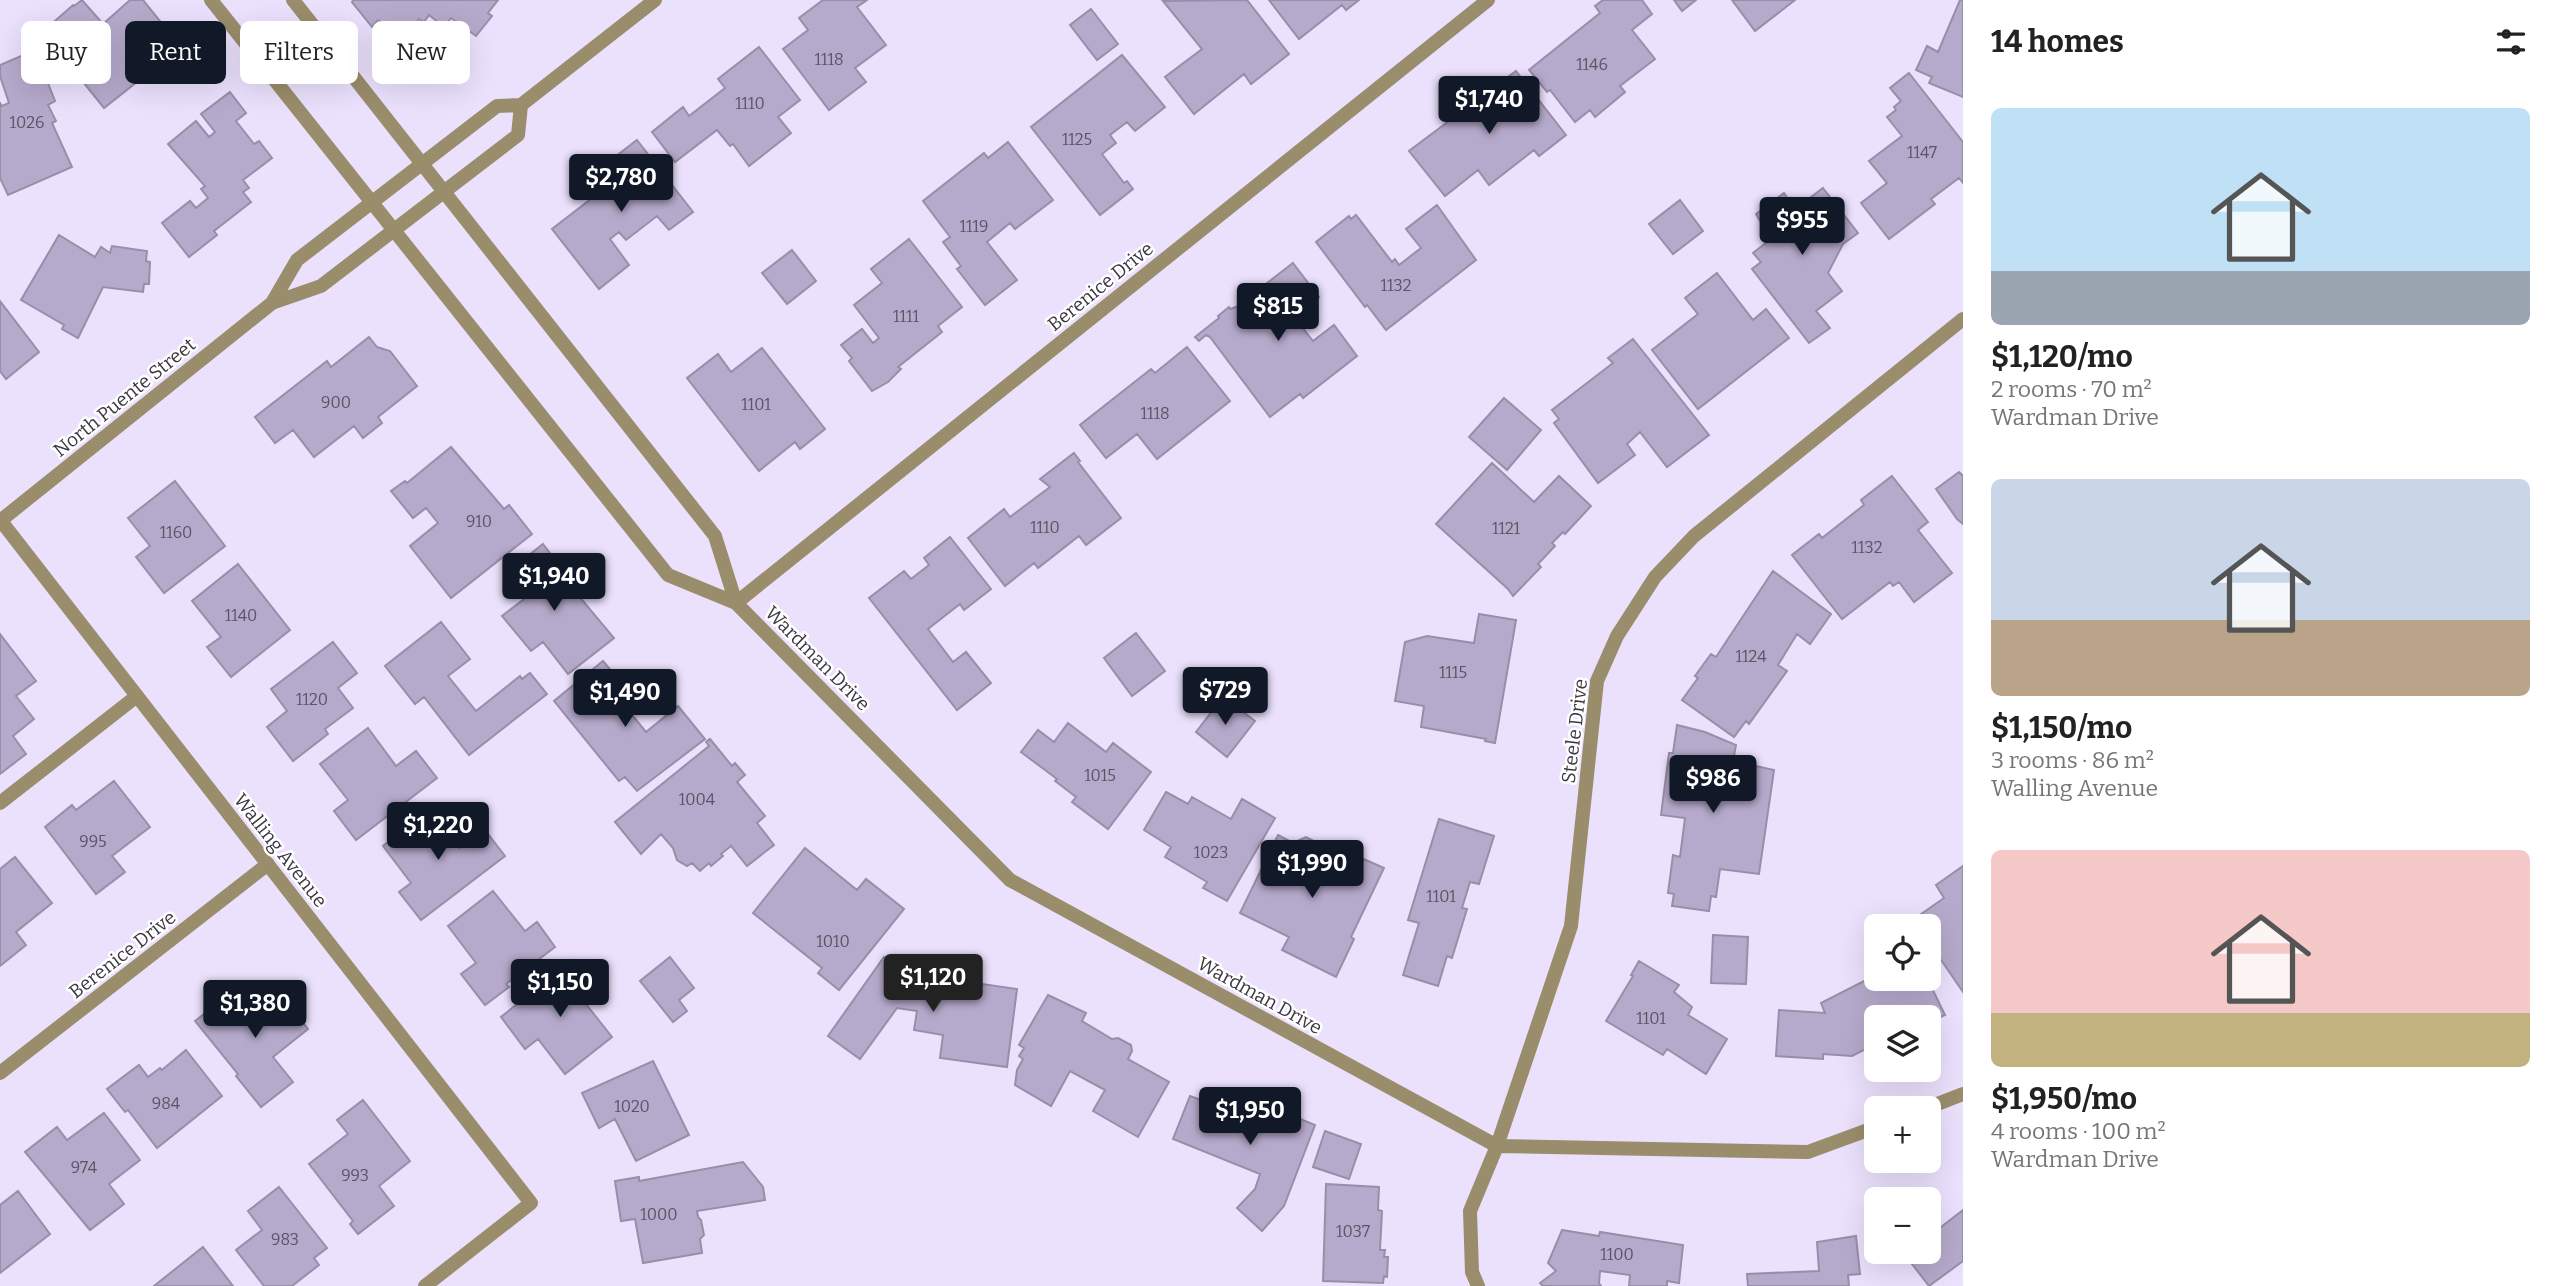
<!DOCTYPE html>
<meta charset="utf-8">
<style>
body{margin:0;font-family:Bitter,serif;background:#f2f2f2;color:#222;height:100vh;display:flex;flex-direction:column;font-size:26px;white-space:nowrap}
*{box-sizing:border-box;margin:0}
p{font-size:23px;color:#767676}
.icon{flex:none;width:38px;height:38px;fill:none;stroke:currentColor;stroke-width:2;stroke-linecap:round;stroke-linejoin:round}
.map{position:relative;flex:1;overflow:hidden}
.side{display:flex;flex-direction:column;background:#fff;width:595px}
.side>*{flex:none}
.top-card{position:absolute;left:21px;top:21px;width:665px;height:63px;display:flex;gap:14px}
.tools{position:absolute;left:1864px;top:914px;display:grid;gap:14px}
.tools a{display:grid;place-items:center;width:77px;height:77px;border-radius:10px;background:#fff;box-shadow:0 7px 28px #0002;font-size:35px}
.price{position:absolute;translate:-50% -60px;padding:0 16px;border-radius:7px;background:#111827;color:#fff;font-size:23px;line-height:46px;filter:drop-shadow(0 2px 4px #0008)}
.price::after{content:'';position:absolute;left:50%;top:42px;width:21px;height:16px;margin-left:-10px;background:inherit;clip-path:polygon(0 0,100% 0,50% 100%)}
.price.current{background:#222;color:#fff}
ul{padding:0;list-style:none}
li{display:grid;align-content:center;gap:14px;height:371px;padding:0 28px}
li span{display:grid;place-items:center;height:217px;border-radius:10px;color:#555}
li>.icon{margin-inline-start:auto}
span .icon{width:126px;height:126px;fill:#fffc;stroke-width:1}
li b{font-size:30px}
h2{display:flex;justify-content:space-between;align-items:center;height:84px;padding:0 28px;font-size:30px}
.tag{padding:0 24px;border-radius:10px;background:#fff;box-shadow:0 7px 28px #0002;font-size:24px;line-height:63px}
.tag.current{background:#111827;color:#fff}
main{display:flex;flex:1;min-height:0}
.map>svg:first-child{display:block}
.building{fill:#b6aacc;stroke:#988ea8;stroke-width:2}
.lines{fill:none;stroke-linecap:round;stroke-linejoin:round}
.service{stroke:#9a8d6c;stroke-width:14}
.minor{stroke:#9a8d6c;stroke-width:14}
.tertiary{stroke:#9a8d6c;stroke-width:14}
.labels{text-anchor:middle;stroke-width:5;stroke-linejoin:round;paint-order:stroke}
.number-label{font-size:16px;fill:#5a5464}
.street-label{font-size:19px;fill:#3b3741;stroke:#fff}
</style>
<main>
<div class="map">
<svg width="1963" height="1286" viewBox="0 0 1963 1286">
<rect width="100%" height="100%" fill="#ebe1fd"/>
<!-- building -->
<path class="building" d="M82 0 103 24 130 0H143L181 47 104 108 71 67 79 60 48 27 73 5 74 6Z
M353 0H498L488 13 492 16 476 36 451 18 444 27 429 15 424 22 419 19 404 39 378 20 372 27 352 2Z
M823 0H867L857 7 886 45 855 68 866 82 829 110 783 49 808 30 799 18Z
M1247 0 1289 54 1251 84 1244 74 1194 114 1165 77 1202 49 1163 1Z
M1269 0H1359L1346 10 1342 5 1299 39Z
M1603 0H1642L1652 14 1632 30 1655 59 1620 86 1625 92 1595 117 1590 110 1575 122 1550 90 1547 92 1529 70 1600 13 1595 6Z
M1674 0H1696L1682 11Z
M1732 0H1795L1755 31Z
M1960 0H1963V97L1929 83 1932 77 1916 70 1927 46 1938 52Z
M1091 9 1118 44 1097 60 1070 25Z
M759 47 800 100 778 117 791 133 749 166 733 144 730 146 717 130 675 162 652 132 683 107 689 116 725 88 718 79Z
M35 50 55 101 48 105 56 121 52 123 72 167 8 195 0 178V103L2 106 9 103 0 76V65Z
M1122 55 1165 107 1135 131 1127 122 1110 135 1116 143 1102 154 1124 183 1127 181 1133 189 1100 215 1031 127Z
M1516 71 1566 135 1539 156 1534 150 1489 185 1478 170 1445 196 1409 151Z
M1909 73 1963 142V183L1959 178 1931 199 1935 204 1889 239 1861 203 1887 183 1869 161 1902 136 1887 117 1896 110 1894 107 1901 101 1890 88Z
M230 92 246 113 236 121 254 144 259 141 272 158 243 180 249 188 243 192 251 202 214 231 217 235 189 257 162 223 190 201 196 208 208 198 201 189 205 186 168 144 196 121 209 137 215 132 201 114Z
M637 140 693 212 669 230 657 216 626 240 619 232 610 239 629 265 599 289 552 229 618 178 606 164Z
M1008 142 1053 200 1015 229 1010 223 987 242 1017 280 985 305 957 269 961 266 943 242 950 237 923 201 984 153 988 158Z
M1823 188 1858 233 1843 244 1828 273 1842 291 1816 311 1830 328 1809 343 1752 269 1761 262 1753 253 1771 239 1756 214 1784 193 1791 203 1794 201 1798 207Z
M1680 200 1703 231 1673 254 1649 224Z
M1437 205 1476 260 1386 330 1367 305 1365 307 1316 242 1349 216 1351 219 1356 215 1392 262 1395 259 1399 265 1421 248 1406 229Z
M59 235 95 257 101 247 110 253 112 246 147 251 146 261 150 262 149 284H144L143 292 103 287 78 338 62 329 64 325 21 300Z
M909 239 962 307 938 326 942 332 898 367 901 369 888 382 872 391 849 361 852 358 841 345 862 329 873 343 879 338 854 305 882 283 871 269Z
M792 250 816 281 787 304 762 273Z
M1293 263 1319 297 1294 317 1313 341 1334 325 1357 356 1303 398 1300 394 1270 417 1210 337 1206 335 1199 341 1195 337 1219 318 1218 316 1229 307 1230 309 1236 307Z
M1717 273 1753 320 1766 309 1789 338 1698 409 1652 350 1698 314 1685 298Z
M0 301 39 352 6 379 0 371Z
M369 337 377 347 390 351 417 386 378 417 382 423 363 438 354 426 314 457 293 430 275 443 255 417 327 361 331 367Z
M1633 339 1709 435 1667 467 1640 432 1627 444 1635 455 1598 483 1554 423 1559 419 1552 410 1613 363 1608 358Z
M1187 347 1230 401 1157 459 1137 434 1106 458 1080 425 1151 369 1155 373Z
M762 348 825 429 800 449 795 442 759 471 687 378 718 354 731 372Z
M1504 398 1541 430 1507 470 1469 437Z
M451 447 504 509 509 505 532 534 451 598 410 546 438 523 426 508 413 518 391 491 405 481 407 483Z
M1074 453 1080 461 1078 462 1121 518 1086 545 1079 536 1038 568 1034 563 1005 586 968 538 1004 509 1010 517 1050 487 1040 479Z
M1492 463 1534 502 1559 476 1591 506 1565 534 1563 532 1552 543 1555 546 1538 564 1541 567 1513 596 1508 589 1436 524Z
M1959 472 1963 476V524L1957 519 1936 489Z
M1892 476 1928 522 1918 530 1952 573 1914 602 1899 582 1893 586 1890 582 1842 619 1792 555 1819 534 1822 538 1864 505 1861 500Z
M175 481 225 546 164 593 136 557 150 546 128 518Z
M950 537 991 589 964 610 960 604 928 629 953 662 966 652 991 683 957 710 869 598 904 571 911 579 929 565 924 558Z
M543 544 565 573 562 576 614 638 568 674 543 642 531 651 502 616 528 596 509 571Z
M238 564 290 630 231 677 207 647 221 637 192 601Z
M1773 571 1831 614 1810 644 1797 634 1778 665 1787 671 1749 724 1746 721 1734 737 1682 700 1698 678 1695 676 1711 654 1716 657Z
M1479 614 1516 620 1495 743 1485 741 1486 739 1421 727 1424 706 1395 701 1405 642 1427 636 1474 643Z
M441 622 470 659 448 676 476 711 520 676 522 679 530 673 547 694 469 755 424 697 415 704 385 666Z
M1136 633 1165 671 1132 696 1104 658Z
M0 634 36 681 16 696 34 719 13 736 26 754 0 774Z
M333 642 357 673 338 688 353 708 325 729 328 734 293 761 267 727 287 711 271 689Z
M603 661 637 702 628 710 646 732 678 706 705 739 637 791 625 777 619 781 554 701Z
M1223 697 1255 721 1227 757 1196 732Z
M1068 723 1106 752 1113 743 1151 772 1108 829 1072 802 1076 797 1055 781 1057 779 1021 752 1038 730 1054 742Z
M1677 725 1705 732 1736 745 1733 761 1774 770 1759 874 1720 869 1716 897 1711 896 1709 911 1672 906 1674 894 1668 893 1673 855 1680 857 1685 818 1661 815 1669 753H1673Z
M368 728 396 766 416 751 437 778 356 840 334 811 348 800 320 764Z
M710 739 732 766 735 763 745 775 737 782 765 816 757 823 774 845 747 866 731 846 721 854 723 856 711 866 709 863 700 871 692 863 687 866 677 860 673 848 661 834 641 854 615 822 709 746 706 742Z
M114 781 150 827 112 856 125 872 96 894 45 827 72 805 76 810Z
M1166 792 1188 804 1192 797 1231 819 1242 799 1275 818 1227 901 1203 888 1207 882 1165 857 1171 847 1144 830Z
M430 809 459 848 484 829 505 856 421 920 399 892 411 883 383 846Z
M1439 819 1494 836 1479 884 1470 882 1462 908 1467 909 1452 958 1447 956 1438 986 1403 975 1419 923 1408 920Z
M1278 835 1293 843 1306 837 1362 865 1364 859 1384 868 1351 937 1354 939 1336 977 1282 950 1289 937 1240 913Z
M805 848 857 890 866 879 904 909 839 990 818 973 822 968 753 913Z
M15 857 52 903 16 932 26 945 0 966V869Z
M1963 866V992L1928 941V926H1918L1914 919 1944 898 1936 885Z
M493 891 525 931 537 922 555 947 506 984 509 987 485 1005 461 974 476 963 448 926Z
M1713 935 1748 937 1746 984 1711 983Z
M670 957 694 988 679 1000 687 1011 673 1022 640 981Z
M884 957 915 979 918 980 919 972 975 979V983L1017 989 1007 1067 940 1058 943 1035 914 1030 917 1011 897 1008 860 1059 828 1036Z
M575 960 596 988 582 999 612 1037 565 1074 538 1039 525 1049 501 1017 522 1000 525 1003 559 976 557 974Z
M1639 961 1679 985 1674 992 1692 1007 1688 1015 1727 1039 1706 1074 1667 1049 1663 1055 1606 1021 1633 976 1631 975Z
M1876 975V978H1927L1945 1015 1928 1023V1017H1876V1044L1852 1056 1823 1054V1059L1776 1056 1779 1010 1825 1013 1821 1003Z
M273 983 308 1029 273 1057 293 1082 261 1107 236 1076 238 1074 195 1021 226 997 235 1009 246 1000 248 1002Z
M1048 995 1086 1013 1082 1021 1112 1039 1118 1038 1131 1045 1132 1051 1128 1059 1169 1082 1138 1137 1093 1111 1105 1090 1070 1071 1051 1106 1015 1085 1017 1070 1023 1059 1019 1056 1024 1048 1019 1045Z
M186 1050 222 1096 157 1148 128 1110 125 1112 107 1089 139 1065 148 1077 160 1068 162 1070Z
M653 1061 689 1135 636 1161 615 1119 599 1128 582 1093Z
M1212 1094 1228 1100 1230 1097 1264 1111 1266 1105 1315 1125 1284 1206 1262 1231 1237 1208 1255 1189 1260 1174 1173 1139 1190 1096 1209 1103Z
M363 1100 410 1161 379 1186 394 1206 358 1234 350 1224 353 1221 309 1164 348 1134 337 1120Z
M104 1113 140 1160 109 1184 124 1204 90 1230 25 1152 57 1127 67 1140Z
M1325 1131 1361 1144 1349 1179 1313 1167Z
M743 1162 763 1187 765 1200 697 1211 698 1217 701 1220 704 1235 700 1239 702 1253 643 1263 635 1219 621 1221 615 1181 639 1177V1181Z
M1326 1184 1379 1187 1378 1210 1382 1211 1380 1250H1385L1384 1257H1388L1387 1277 1384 1276 1383 1283 1323 1281Z
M279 1187 327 1248 314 1258 319 1265 292 1286H264L236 1250 262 1230 248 1211Z
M18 1191 50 1234 0 1273V1205Z
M1963 1210V1261L1929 1286 1905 1255 1910 1251H1928V1237Z
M1562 1230 1599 1236 1600 1232 1683 1245 1679 1283 1667 1281V1286H1629L1630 1275 1600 1271 1599 1283 1601 1286H1543L1540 1283 1556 1271 1548 1263Z
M1856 1236 1860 1274 1848 1275 1849 1286H1748L1747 1274 1819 1271 1817 1242Z
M203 1247 233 1286H154Z"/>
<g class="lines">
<!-- service -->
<path class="service" d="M0 803 137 696"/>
<!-- minor -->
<path class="minor" d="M211 0 668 575 736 603 1010 880 1497 1146 1808 1152 1876 1127
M293 0 715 536 736 603
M1 521 531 1203 425 1286
M736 603 1488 0
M0 1073 268 864
M1927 1108 1963 1094
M1478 1286 1472 1272 1470 1211 1497 1146 1571 926 1597 681 1617 636 1655 577 1694 536 1963 319"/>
<!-- tertiary -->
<path class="tertiary" d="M272 303 297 260 497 106 521 105 655 0
M0 521 272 303 321 286 518 135 521 105"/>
</g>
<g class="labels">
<!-- number labels -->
<g class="number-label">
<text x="829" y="65">1118</text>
<text x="1592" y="70">1146</text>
<text x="750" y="109">1110</text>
<text x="27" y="128">1026</text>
<text x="1077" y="145">1125</text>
<text x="1922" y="158">1147</text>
<text x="974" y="232">1119</text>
<text x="1396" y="291">1132</text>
<text x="906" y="322">1111</text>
<text x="336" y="408">900</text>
<text x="756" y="410">1101</text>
<text x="1155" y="419">1118</text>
<text x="479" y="527">910</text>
<text x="1045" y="533">1110</text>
<text x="1506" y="534">1121</text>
<text x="176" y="538">1160</text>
<text x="1867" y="553">1132</text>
<text x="241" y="621">1140</text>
<text x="1751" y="662">1124</text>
<text x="1453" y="678">1115</text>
<text x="312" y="705">1120</text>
<text x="1100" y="781">1015</text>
<text x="697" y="805">1004</text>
<text x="93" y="847">995</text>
<text x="1211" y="858">1023</text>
<text x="1441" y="902">1101</text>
<text x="833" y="947">1010</text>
<text x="1651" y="1024">1101</text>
<text x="166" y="1109">984</text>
<text x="632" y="1112">1020</text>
<text x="84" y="1173">974</text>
<text x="355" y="1181">993</text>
<text x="659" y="1220">1000</text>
<text x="1353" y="1237">1037</text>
<text x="285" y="1245">983</text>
<text x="1617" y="1260">1100</text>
</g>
<!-- street labels -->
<g class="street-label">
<text transform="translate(1100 286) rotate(-39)" y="7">Berenice Drive</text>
<text transform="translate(124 397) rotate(-39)" y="7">North Puente Street</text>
<text transform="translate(818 658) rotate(45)" y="7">Wardman Drive</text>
<text transform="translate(1574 731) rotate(-83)" y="7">Steele Drive</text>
<text transform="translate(281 850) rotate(52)" y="7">Walling Avenue</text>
<text transform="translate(122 954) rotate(-38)" y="7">Berenice Drive</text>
<text transform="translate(1260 995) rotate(29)" y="7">Wardman Drive</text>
</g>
</g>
</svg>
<div class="tools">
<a><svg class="icon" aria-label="locate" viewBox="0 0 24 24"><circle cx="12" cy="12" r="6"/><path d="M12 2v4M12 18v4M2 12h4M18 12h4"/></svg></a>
<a><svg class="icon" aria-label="layers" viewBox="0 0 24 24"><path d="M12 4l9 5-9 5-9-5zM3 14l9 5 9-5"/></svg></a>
<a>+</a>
<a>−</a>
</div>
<b class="price" style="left:1489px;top:136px">$1,740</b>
<b class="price" style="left:621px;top:214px">$2,780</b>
<b class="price" style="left:1802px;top:257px">$955</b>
<b class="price" style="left:1278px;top:343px">$815</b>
<b class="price" style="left:554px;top:613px">$1,940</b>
<b class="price" style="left:1225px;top:727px">$729</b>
<b class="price" style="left:625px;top:729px">$1,490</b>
<b class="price" style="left:1713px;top:815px">$986</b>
<b class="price" style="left:438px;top:862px">$1,220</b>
<b class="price" style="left:1312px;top:900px">$1,990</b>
<b class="price current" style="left:933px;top:1014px">$1,120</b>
<b class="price" style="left:560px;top:1019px">$1,150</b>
<b class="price" style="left:255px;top:1040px">$1,380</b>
<b class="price" style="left:1250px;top:1147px">$1,950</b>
<div class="top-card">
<a class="tag">Buy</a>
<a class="tag current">Rent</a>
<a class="tag">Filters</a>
<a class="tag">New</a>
</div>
</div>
<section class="side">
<h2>14 homes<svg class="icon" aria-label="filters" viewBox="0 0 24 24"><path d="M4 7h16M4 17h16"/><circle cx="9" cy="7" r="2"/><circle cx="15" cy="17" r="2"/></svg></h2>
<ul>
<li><span style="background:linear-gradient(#bfe0f5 75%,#9aa5b1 0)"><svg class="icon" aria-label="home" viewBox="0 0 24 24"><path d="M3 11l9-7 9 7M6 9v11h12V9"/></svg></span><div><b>$1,120/mo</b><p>2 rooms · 70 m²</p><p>Wardman Drive</p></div></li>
<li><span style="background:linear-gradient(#c9d6e8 65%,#b9a48a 0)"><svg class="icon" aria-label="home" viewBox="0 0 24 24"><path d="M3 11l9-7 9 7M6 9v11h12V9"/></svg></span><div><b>$1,150/mo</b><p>3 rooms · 86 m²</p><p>Walling Avenue</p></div></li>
<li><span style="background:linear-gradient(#f6c9c9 75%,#c2b280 0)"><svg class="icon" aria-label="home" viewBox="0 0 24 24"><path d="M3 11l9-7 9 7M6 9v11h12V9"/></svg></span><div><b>$1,950/mo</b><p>4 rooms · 100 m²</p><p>Wardman Drive</p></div></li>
</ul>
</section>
</main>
